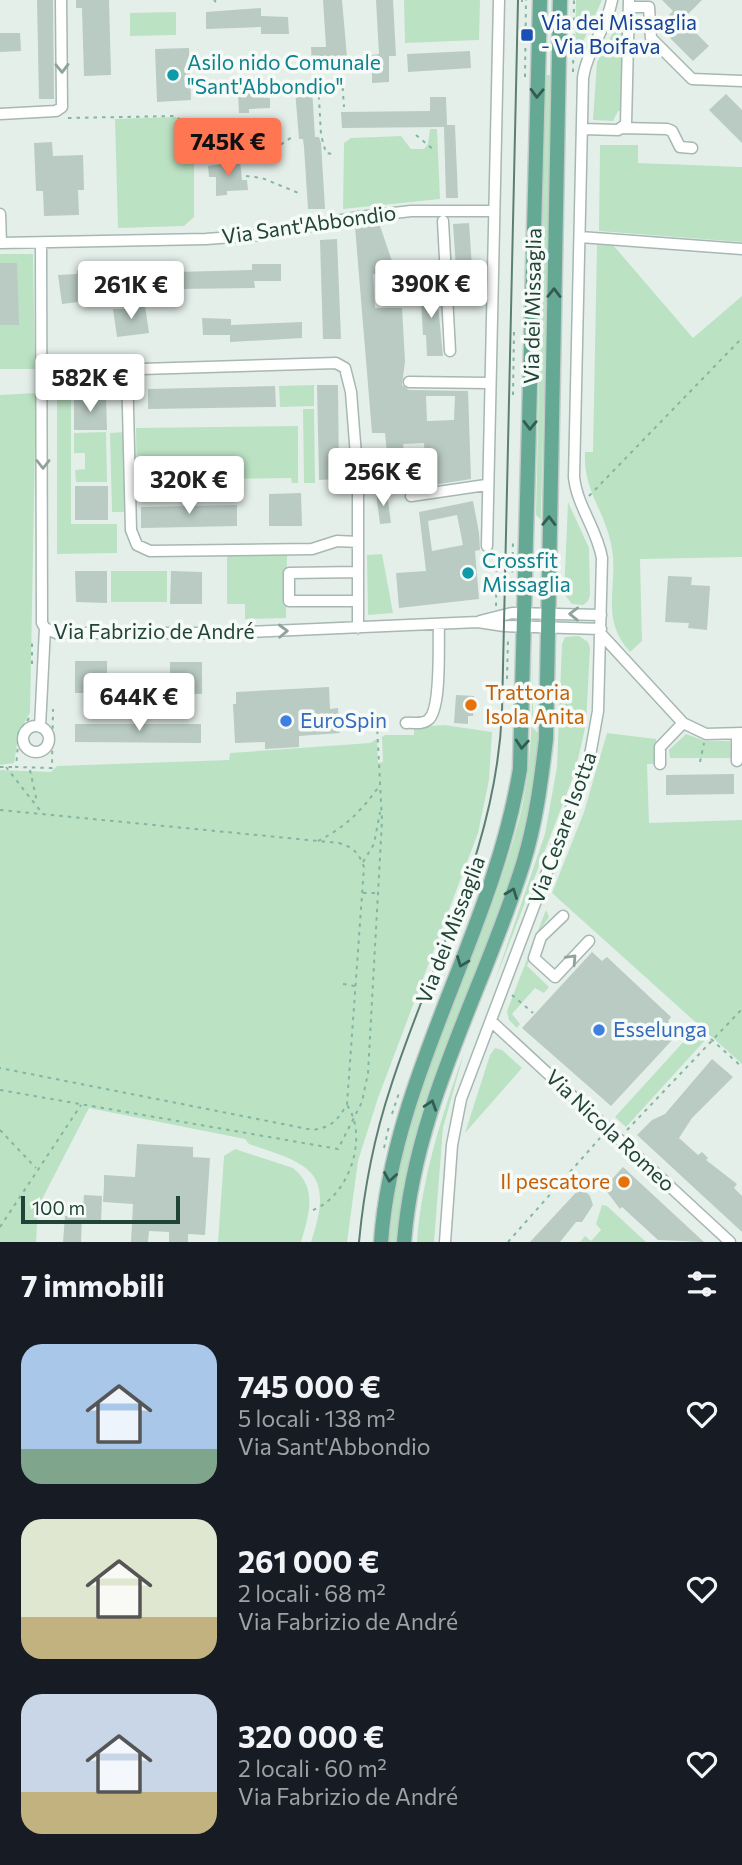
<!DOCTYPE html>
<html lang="it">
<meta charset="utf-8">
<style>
body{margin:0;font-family:Commissioner,sans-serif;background:#242831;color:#f1f3f6;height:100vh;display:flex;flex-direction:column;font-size:26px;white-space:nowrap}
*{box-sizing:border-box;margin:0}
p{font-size:23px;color:#9ea1a6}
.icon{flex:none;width:38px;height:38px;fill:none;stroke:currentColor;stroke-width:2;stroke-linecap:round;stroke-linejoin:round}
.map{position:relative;height:1242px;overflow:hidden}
.details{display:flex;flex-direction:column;background:#171b24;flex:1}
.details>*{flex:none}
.scale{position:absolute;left:21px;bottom:18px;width:159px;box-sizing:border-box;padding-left:7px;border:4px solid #214439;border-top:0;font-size:19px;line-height:24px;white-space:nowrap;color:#214439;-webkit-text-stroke:5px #f6fbf8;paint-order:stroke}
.price{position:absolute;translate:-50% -60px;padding:0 16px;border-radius:7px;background:#fff;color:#222;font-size:23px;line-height:46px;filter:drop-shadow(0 2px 4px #0008)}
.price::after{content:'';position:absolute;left:50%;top:42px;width:21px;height:16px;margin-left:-10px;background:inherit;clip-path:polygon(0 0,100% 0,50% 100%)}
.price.selected{background:#ff7653;color:#111}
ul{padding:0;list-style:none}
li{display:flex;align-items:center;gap:21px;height:175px;padding:0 21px}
li span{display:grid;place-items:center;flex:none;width:196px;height:140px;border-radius:21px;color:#555}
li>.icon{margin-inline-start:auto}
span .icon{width:84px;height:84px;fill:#fffc;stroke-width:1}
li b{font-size:30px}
h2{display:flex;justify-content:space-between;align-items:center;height:84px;padding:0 21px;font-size:30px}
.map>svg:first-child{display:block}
.green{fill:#bce2c4}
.building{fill:#b9cbc3;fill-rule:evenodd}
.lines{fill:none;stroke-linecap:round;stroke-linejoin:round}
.minor-casing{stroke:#a6b8b1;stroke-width:13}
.major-casing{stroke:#c1cbc8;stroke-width:17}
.path{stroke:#82b6a3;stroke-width:2;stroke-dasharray:3.5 5;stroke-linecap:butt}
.minor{stroke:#fff;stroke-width:10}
.major{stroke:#65a995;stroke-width:14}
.tram{stroke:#5c7f74;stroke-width:2}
.oneway{stroke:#90a29c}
.oneway2{stroke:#325d50}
.transit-dot{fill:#1a4fb4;stroke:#f6fbf8;stroke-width:2.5}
.culture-dot{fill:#0f9aa8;stroke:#f6fbf8;stroke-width:2.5}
.food-dot{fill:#e8710a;stroke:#f6fbf8;stroke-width:2.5}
.shop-dot{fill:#3f7fe0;stroke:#f6fbf8;stroke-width:2.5}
.labels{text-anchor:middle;stroke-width:7;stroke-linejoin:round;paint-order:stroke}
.transit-label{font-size:21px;fill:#164399;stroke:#f6fbf8;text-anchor:start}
.culture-label{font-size:21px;fill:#0d838f;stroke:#f6fbf8;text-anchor:start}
.street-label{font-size:21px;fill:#214439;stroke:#f6fbf8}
.food-label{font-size:21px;fill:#c56008;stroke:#f6fbf8;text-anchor:start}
.shop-label{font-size:21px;fill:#366cbe;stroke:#f6fbf8;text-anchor:start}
</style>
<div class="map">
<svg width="742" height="1242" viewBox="0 0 742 1242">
<rect width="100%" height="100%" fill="#e5efea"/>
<!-- green -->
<path class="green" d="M404 0H480L479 40 405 43Z
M576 0H602L575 59Z
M176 12V35L130 36V13Z
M622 16V111H618L613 121 593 120 597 62Z
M546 75H553L539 583 541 520 536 515Z
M176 117 200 141 194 156V217L184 226 118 228 115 119Z
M430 129H437L440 199 343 209 344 143 351 138 401 136 411 149H424L428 144Z
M600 145H638V163L742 167V242L599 231Z
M597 245H613L693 338 742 296V557L640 559 642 641 630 652C598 616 620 585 611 544 604 509 583 491 585 452H593Z
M0 254H33L35 369H0Z
M314 385V406L280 407 279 386Z
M57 390H71V524H117V553L57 554Z
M36 393 30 713 19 732 14 763 0 765V395Z
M303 409H314L315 483H304Z
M298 426V483H292L291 478 210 479V486L143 487 137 483 136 428Z
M106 432 107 482H76L75 470 85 469V453H74V433Z
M126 432 128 512H112L110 433Z
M568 502 589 548 590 595 588 601 583 605 572 604 564 594Z
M382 554 393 613 368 615 367 555Z
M227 555H287L286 618 245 619V604H227Z
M111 571H167V602H111Z
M579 636 588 642 590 648 586 724 575 772 493 986 545 834 557 767 562 644 565 637Z
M533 652V728L538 733C536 857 470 972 430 1087 412 1137 402 1189 396 1242H389C394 1198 401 1154 414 1112 445 1012 494 918 520 816 533 763 532 707 533 652Z
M444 725 492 732 489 780 478 833 378 1098 358 1161 347 1242H311C335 1171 310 1164 249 1144L245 1139 89 1108 38 1207 36 1242H0V770L51 772 57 766 229 760 230 753 370 743 377 739 378 763 383 762 382 737 385 735H414V727Z
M607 733 656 739V764H647L649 823 742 820V1064L552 893 584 812Z
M686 734 705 741H730L731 758H670L669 750Z
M546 910 549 917 541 928 527 966 549 987 544 993 535 988 512 1014 520 1024 517 1028 509 1020 507 1011Z
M696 1028 707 1038 626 1127 615 1117Z
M495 1048 502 1050 522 1068 465 1133 490 1055Z
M464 1053 443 1128 434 1242H417C422 1176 442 1115 464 1053Z
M235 1149 293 1168C318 1188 309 1215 301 1242H218L224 1156Z
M602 1205 607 1206 646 1242H580L585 1236 591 1241 601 1230 596 1224Z"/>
<!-- building -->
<path class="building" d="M37 0H53L54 99H39Z
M76 0H109L111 75 84 76 82 8H76Z
M323 0H342L348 69 312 67 311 47H326Z
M376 0H393L396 56H389V82L372 83V55L379 54Z
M662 0H702L687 15 698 27 694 31 709 46 693 61 658 26 673 11Z
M261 8V16L288 17 289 34H261V27L206 29V12Z
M0 33H20L21 51 0 52Z
M189 48 191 100 157 102 155 49Z
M470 51 471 68 408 72 407 54Z
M252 80H263L264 98H270V108L249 109V113H239L238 94H231V83Z
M312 89 315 137H319L321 143 325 209H308L304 147 303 139H299L295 90Z
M726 94 742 110V143L709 110Z
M430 97H446L447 125H455L458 198H446L444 127 342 128 341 112 430 111Z
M52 142 53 156 83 155 84 190H78L79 215 44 216 43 191H36L34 143Z
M240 161 242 180H247L248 190 227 191V195L216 196V177H209L208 166Z
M372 223H379L396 273 373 274 375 308H402L405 361 402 385 409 390 468 391 471 479 427 486 424 443 403 444 404 453 387 454 385 433H372L355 227ZM426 396H455L454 420 427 421Z
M469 223 474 296H458L453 224Z
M337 239 341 339H323L320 240Z
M0 263H17L19 325H0Z
M252 264H281V281H254L255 288 177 289 176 272 252 270Z
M77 271H91L94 300 62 304 58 275 77 274Z
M420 284H436L443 356H427L426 335H423Z
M133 306H145L149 333 117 337 113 309H133Z
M202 318 231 319V325L302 322V338L230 342V335H203Z
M317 385H338L339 479 319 480Z
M275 386 276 407 148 409V389Z
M106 397 107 430H74V398Z
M75 486H108V520H75Z
M301 493 302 526H269V494Z
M376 493H387L391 523 380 524Z
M473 501 479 533 480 550 475 551 479 599 399 608 396 573 426 571 419 512ZM457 515 463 545 432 551 428 521Z
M237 505V526L141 528V507Z
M75 571H107V603L76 602Z
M171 571 202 572V604H170Z
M668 576 692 577 691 585 710 586 707 630 688 628 689 623 665 622Z
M75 661H107V693H75Z
M170 662H202V694L170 693Z
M329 687 330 709 338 708 340 733 299 736V747L265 749V742L235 743 233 704H236V692Z
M456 695 474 696 473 716H468V724L454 723Z
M75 724H201V743L75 742Z
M734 774V794L666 795V775Z
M592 952 602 961 607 957 671 1017 668 1021 674 1028 670 1033 675 1037 611 1106 522 1028Z
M712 1059 733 1077 692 1118 679 1138 698 1155 702 1152 708 1158 706 1160 737 1184 734 1188 742 1196V1232L637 1135 652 1120 665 1114Z
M137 1144 193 1147V1157L210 1158 205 1235 188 1234V1242H169V1232L149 1231 148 1242H131L133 1204 103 1202 104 1186V1175L135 1177Z
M623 1167 704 1242 658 1240 622 1207 620 1209 604 1188Z
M581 1187 590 1196 593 1205 582 1222H576L560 1242H530Z
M84 1195 102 1196 101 1223 82 1222Z
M65 1216 82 1217 81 1242H63Z"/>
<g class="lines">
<!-- minor casing -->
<g class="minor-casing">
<path id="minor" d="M629 7H649L651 38 692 79 742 81
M0 114 56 111 62 107 61 0
M621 128 667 129 672 131 680 147 692 148
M582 129 618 130 626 124 629 0
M0 214 1 243
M443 221 450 351
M580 237 742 249
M0 243 206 239 259 235 359 217 411 211H492
M127 368 131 530 137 545 150 551 312 549 337 541 358 542
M43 372 336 363 345 368 351 392 358 481V628
M409 382 488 383
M411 496 486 485
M487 546 499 0
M358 572 289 573V601H358
M480 621 512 613 601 615
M45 628 56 633H227L478 622 504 626 601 629
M601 634 683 723 706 734 742 733
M406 723C413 722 422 725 428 720 442 710 438 643 439 624
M23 739a13 13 0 1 1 26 0a13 13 0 1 1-26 0Z
M40 727 45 628 42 623 41 243
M737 734V761
M660 764V747L683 723
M563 916 541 937 534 958 555 977 589 941
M491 1021 730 1242
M445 1242 452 1145 461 1099 589 761 598 711 602 558C597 529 577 506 574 477L583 78C587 50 607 28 612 0"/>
</g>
<!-- major casing -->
<g class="major-casing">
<path id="major" d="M381 1242C393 1075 494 932 520 769L540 0
M404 1242C415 1104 483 992 523 864 536 822 541 781 546 739L560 0"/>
</g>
<!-- path -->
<path class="path" d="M214 0 216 2
M522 2V0
M573 72 574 0
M525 77 526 0
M318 79 321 135 326 153 332 154
M342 79 344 107
M68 118 176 116 208 145
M416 135 434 150
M249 155 273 150 292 137
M245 158 252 152 261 121
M246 176 262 178 301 194
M513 395 514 332
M589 496 742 338
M512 581 513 541
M496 606 497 552
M32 664V642
M507 679 508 638
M29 718 19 733 16 767 52 768 53 709
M700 762 704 743
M0 767H15
M6 767 42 813
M30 770 37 802
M0 810 339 843C353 847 359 853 364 867L347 1104C338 1120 332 1127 313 1130L0 1068
M318 841C346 827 362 810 380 785
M363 862 374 844 380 812
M363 893H378
M343 984 355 986
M512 995 533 1013
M711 1039 742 1067
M0 1090 338 1149 362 1102 368 1073 382 821 377 725
M392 1114 399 1093
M0 1130 36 1168
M627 1130 742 1009
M384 1148 389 1126
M313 1210C349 1196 369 1137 347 1105
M0 1227 81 1105
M508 1242 600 1138"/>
<!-- minor -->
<use href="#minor" class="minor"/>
<!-- major -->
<use href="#major" class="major"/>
<!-- tram -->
<path class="tram" d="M359 1242C364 1189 374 1137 391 1086 432 958 496 851 502 712L518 0"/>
</g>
<!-- one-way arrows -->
<defs><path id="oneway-chevron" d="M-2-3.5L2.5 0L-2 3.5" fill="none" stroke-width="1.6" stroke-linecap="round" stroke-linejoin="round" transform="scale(1.75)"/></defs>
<g class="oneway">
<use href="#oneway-chevron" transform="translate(62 68) rotate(89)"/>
<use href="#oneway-chevron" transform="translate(43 464) rotate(90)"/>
<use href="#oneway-chevron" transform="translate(574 614) rotate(-179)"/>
<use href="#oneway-chevron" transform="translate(283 631) rotate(-2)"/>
<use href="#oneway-chevron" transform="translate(572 959) rotate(-47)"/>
</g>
<g class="oneway2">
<use href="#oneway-chevron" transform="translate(537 93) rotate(92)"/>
<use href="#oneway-chevron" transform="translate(554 293) rotate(-89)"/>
<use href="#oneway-chevron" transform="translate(530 425) rotate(91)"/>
<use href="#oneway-chevron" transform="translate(549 521) rotate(-89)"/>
<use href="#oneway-chevron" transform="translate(522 744) rotate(94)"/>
<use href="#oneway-chevron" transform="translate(512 893) rotate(-69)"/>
<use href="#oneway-chevron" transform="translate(462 962) rotate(111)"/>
<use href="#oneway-chevron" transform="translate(431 1105) rotate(-72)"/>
<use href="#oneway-chevron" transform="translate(390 1177) rotate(99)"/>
</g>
<!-- markers -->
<rect class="transit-dot" x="520" y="28" width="14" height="14" rx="3.5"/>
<g class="culture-dot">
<circle cx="173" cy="75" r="7"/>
<circle cx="468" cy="573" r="7"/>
</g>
<g class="food-dot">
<circle cx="471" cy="705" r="7"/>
<circle cx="624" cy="1182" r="7"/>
</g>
<g class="shop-dot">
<circle cx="286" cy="721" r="7"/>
<circle cx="599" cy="1030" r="7"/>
</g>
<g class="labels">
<!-- transit labels -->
<g class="transit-label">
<text x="541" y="30">Via dei Missaglia<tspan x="541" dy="24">- Via Boifava</tspan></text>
</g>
<!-- culture labels -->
<g class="culture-label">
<text x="187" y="70">Asilo nido Comunale<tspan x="187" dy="24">"Sant'Abbondio"</tspan></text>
<text x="482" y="568">Crossfit<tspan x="482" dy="24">Missaglia</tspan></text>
</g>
<!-- street labels -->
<g class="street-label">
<text transform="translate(309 225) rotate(-8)" y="7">Via Sant'Abbondio</text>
<text transform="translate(533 306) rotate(-89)" y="7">Via dei Missaglia</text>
<text x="154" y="639">Via Fabrizio de André</text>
<text transform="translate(563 828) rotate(-70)" y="7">Via Cesare Isotta</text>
<text transform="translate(451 930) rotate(-69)" y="7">Via dei Missaglia</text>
<text transform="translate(610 1131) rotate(43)" y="7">Via Nicola Romeo</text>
</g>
<!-- food labels -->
<g class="food-label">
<text x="485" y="700">Trattoria<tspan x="485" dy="24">Isola Anita</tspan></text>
<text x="610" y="1189" text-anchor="end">Il pescatore</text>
</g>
<!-- shop labels -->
<g class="shop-label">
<text x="300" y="728">EuroSpin</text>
<text x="613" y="1037">Esselunga</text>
</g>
</g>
</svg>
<div class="scale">100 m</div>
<b class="price selected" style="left:228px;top:178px">745K €</b>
<b class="price" style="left:431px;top:320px">390K €</b>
<b class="price" style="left:131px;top:321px">261K €</b>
<b class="price" style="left:90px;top:414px">582K €</b>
<b class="price" style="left:383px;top:508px">256K €</b>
<b class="price" style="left:189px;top:516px">320K €</b>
<b class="price" style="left:139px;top:733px">644K €</b>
</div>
<section class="details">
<h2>7 immobili<svg class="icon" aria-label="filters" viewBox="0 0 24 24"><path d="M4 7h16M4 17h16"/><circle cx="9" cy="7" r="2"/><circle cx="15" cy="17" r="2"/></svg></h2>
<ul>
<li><span style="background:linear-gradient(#a9c7e8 75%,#7fa58c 0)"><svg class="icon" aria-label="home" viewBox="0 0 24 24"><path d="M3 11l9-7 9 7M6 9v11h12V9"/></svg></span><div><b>745 000 €</b><p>5 locali · 138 m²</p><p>Via Sant'Abbondio</p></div><svg class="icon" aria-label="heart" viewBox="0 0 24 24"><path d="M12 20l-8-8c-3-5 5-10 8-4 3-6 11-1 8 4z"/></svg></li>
<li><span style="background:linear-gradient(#dfe7d0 70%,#c2b280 0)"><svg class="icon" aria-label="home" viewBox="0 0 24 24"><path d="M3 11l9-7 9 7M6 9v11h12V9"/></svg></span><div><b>261 000 €</b><p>2 locali · 68 m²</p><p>Via Fabrizio de André</p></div><svg class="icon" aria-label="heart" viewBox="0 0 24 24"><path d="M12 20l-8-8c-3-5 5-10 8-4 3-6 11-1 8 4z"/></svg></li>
<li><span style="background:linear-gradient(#c9d6e8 70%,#c2b280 0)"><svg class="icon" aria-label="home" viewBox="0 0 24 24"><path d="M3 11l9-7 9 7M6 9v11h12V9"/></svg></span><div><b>320 000 €</b><p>2 locali · 60 m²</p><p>Via Fabrizio de André</p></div><svg class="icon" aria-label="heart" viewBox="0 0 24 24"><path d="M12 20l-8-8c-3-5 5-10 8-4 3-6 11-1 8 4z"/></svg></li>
</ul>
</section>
